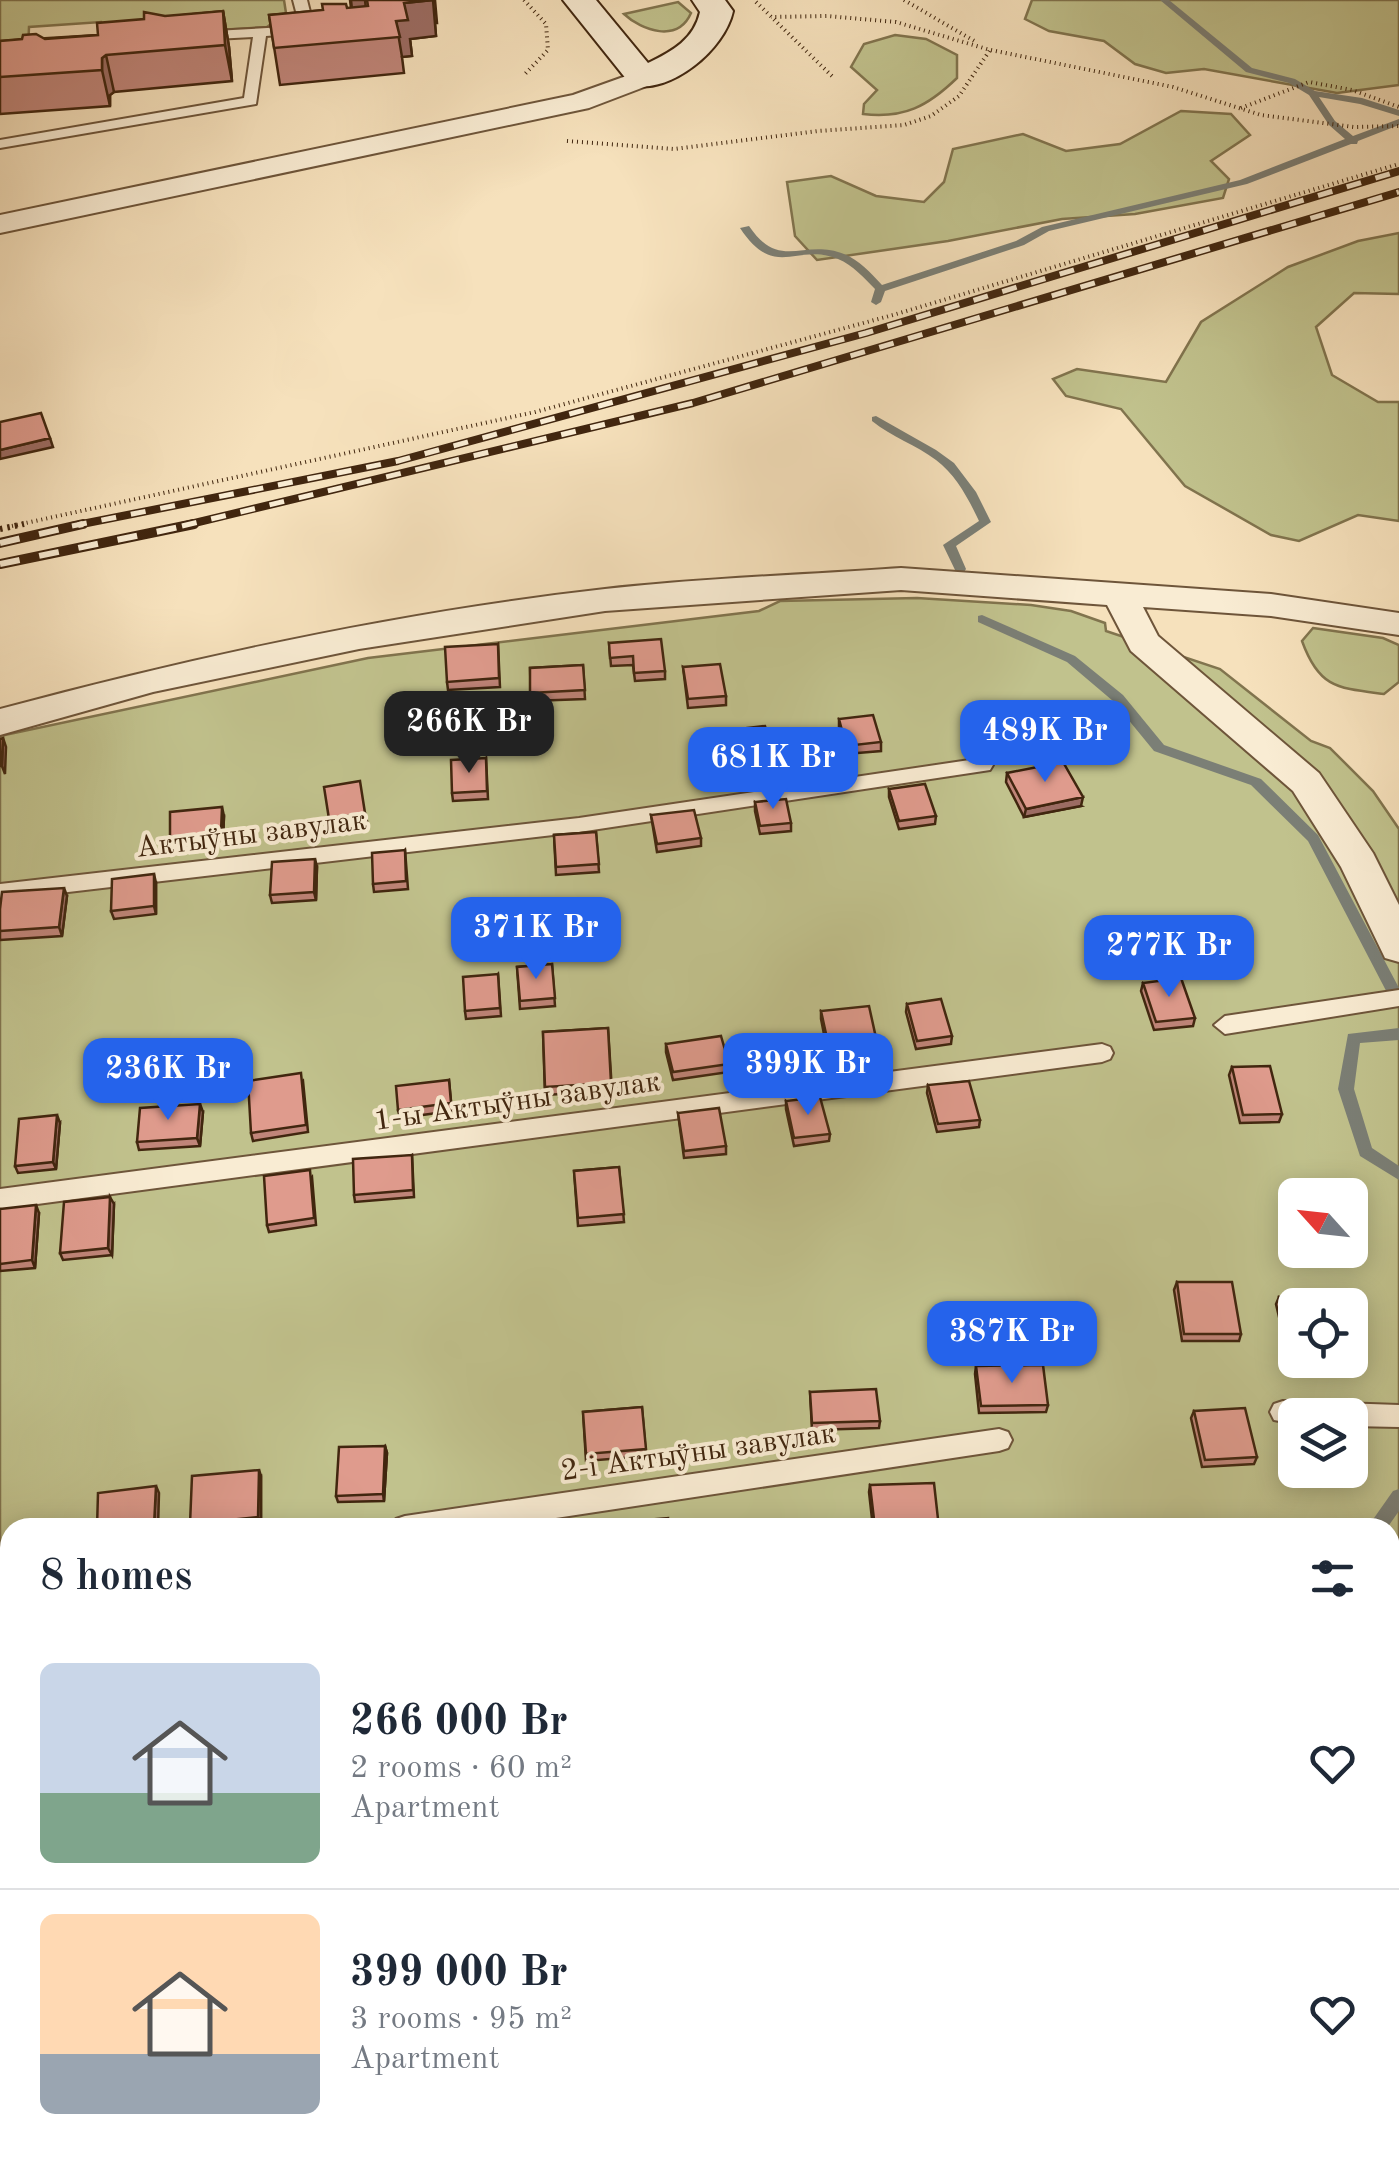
<!DOCTYPE html>
<meta charset="utf-8">
<style>
body{margin:0;font-family:"Old Standard TT",serif;background:#f2f2f3;color:#1f2937;height:100vh;display:flex;flex-direction:column;font-size:38px;white-space:nowrap}
*{box-sizing:border-box;margin:0}
p{font-size:32px;color:#747a83}
.icon{flex:none;width:55px;height:55px;fill:none;stroke:currentColor;stroke-width:2;stroke-linecap:round;stroke-linejoin:round}
.map{position:relative;flex:1;overflow:hidden}
.drawer{position:absolute;left:0px;top:1518px;width:1400px;height:642px;display:flex;flex-direction:column;background:#fff;border-radius:30px 30px 0 0;box-shadow:0 5px 25px #0003}
.drawer>*{flex:none}
.needle{width:65px;rotate:297deg}
.fabs{position:absolute;left:1278px;top:1178px;display:grid;gap:20px}
.fabs a{display:grid;place-items:center;width:90px;height:90px;border-radius:15px;background:#fff;box-shadow:0 5px 25px #0003;font-size:50px}
.price{position:absolute;translate:-50% -85px;padding:0 22px;border-radius:20px;background:#2563eb;color:#fff;font-size:32px;line-height:65px;filter:drop-shadow(0 2px 5px #0008)}
.price::after{content:'';position:absolute;left:50%;top:60px;width:30px;height:22px;margin-left:-15px;background:inherit;clip-path:polygon(0 0,100% 0,50% 100%)}
.price.active{background:#222;color:#fff}
ul{padding:0;list-style:none}
li{display:flex;align-items:center;gap:30px;height:250px;padding:0 40px}
li+li{border-top:2px solid #e0e1e3}
li span{display:grid;place-items:center;flex:none;width:280px;height:200px;border-radius:15px;color:#555}
li>.icon{margin-inline-start:auto}
span .icon{width:120px;height:120px;fill:#fffc;stroke-width:1}
li b{font-size:42px}
h2{display:flex;justify-content:space-between;align-items:center;height:120px;padding:0 40px;font-size:42px}
.map>svg:first-child{display:block}
.green{fill:#c1c28d;stroke:#81744e;stroke-width:2.5;fill-rule:evenodd}
.lines{fill:none;stroke-linecap:round;stroke-linejoin:round}
.stream{fill:#7b7f76;fill-rule:evenodd}
.lane-casing{stroke:#6e553a;stroke-width:4}
.street-casing{stroke:#6e553a;stroke-width:4}
.secondary-casing{stroke:#41260f;stroke-width:4}
.path-far1{stroke:#41260f;stroke-width:4;stroke-dasharray:1 4;stroke-linecap:butt}
.path{stroke:#41260f;stroke-width:6;stroke-dasharray:2.5 5;stroke-linecap:butt}
.lane{fill:#f9ecd3;fill-rule:evenodd}
.street{fill:#f9ecd3;fill-rule:evenodd}
.secondary{fill:#f9ecd3;fill-rule:evenodd}
.rail-far1-casing{stroke:#41260f;stroke-width:8}
.rail-casing{stroke:#41260f;stroke-width:10}
.rail-far1{stroke:#f9ecd3;stroke-width:5;stroke-dasharray:15;stroke-linecap:butt}
.rail{stroke:#f9ecd3;stroke-width:6;stroke-dasharray:20;stroke-linecap:butt}
.wall{fill:#c08579;stroke:#41260f;stroke-width:2.5}
.shaded-wall{fill:#9c6c63;stroke:#41260f;stroke-width:2.5}
.building{fill:#df9b8d;stroke:#41260f;stroke-width:2.5}
.labels{text-anchor:middle;stroke-width:8;stroke-linejoin:round;paint-order:stroke}
.street-label{font-size:30px;fill:#41260f;stroke:#f9ecd3}
</style>
<div class="map">
<svg width="1399" height="2159" viewBox="0 0 1399 2159">
<rect width="100%" height="100%" fill="#f6e1bc"/>
<filter id="stains"><feTurbulence type="fractalNoise" baseFrequency=".002" numOctaves="4"/><feColorMatrix values="0 0 0 0 .2 0 0 0 0 .09 0 0 0 0 .02 0 0 0 .5 -.17"/></filter>
<radialGradient id="worn" r=".72"><stop offset=".6" stop-color="#630" stop-opacity="0"/><stop offset="1" stop-color="#630" stop-opacity=".3"/></radialGradient>
<!-- green -->
<path class="green" d="M0 0H284L286 13 267 27 118 36 103 30 101 22 29 27 28 50 0 45Z
M1032 0H1399V85L1337 93 1204 69 1166 73 1135 64 1104 41 1049 31 1025 19Z
M678 2 691 13C678 43 642 31 624 14Z
M895 35 926 39 957 55V78C928 106 904 119 863 114L864 104 877 90 851 67 864 44Z
M1181 111 1231 114 1250 135 1211 161 1229 179 1223 198 1135 214 1062 219 948 241 817 260 795 236 787 182 831 176 876 196 924 202 944 182 953 149 1023 134 1066 151 1120 144Z
M1399 233V294L1354 293 1316 327 1332 375 1378 402H1399V521L1358 515 1299 541 1271 535 1185 486 1121 409 1066 396 1053 379 1077 369 1166 382 1201 322 1288 267 1358 241Z
M917 598 1031 605 1071 611 1105 623 1106 631 1220 669 1311 741 1330 748 1373 791 1399 829V2159H0V736L368 658 759 611 780 601ZM1295 1195H1350V1250H1295ZM1295 1305H1350V1360H1295ZM1295 1415H1350V1470H1295ZM10 1528H1390V2150H10Z
M1313 628 1383 638 1399 645V682L1384 694C1337 688 1319 688 1302 641Z"/>
<g class="lines">
<!-- stream -->
<path class="stream" d="M1160 0H1169L1252 68 1295 79 1315 91 1362 98 1399 110V116L1360 104 1319 97 1335 121 1353 136 1399 119V125L1358 141 1357 144H1351L1247 184 1049 231 1024 245 885 291 881 302 876 305 871 302 875 289C864 278 853 265 838 259 796 242 775 281 740 228L749 226C780 272 803 238 844 254 859 260 871 273 882 285L1016 241 1042 227 1240 180 1345 139 1329 125 1309 95 1289 83 1246 72Z
M876 416 936 450 954 463 976 492 991 522 956 546 966 569 964 572H956L943 545 979 521C968 498 956 475 936 460 916 445 892 437 872 421V417Z
M982 615 1075 656 1123 695 1164 745 1261 779 1318 835 1399 988V1008L1394 1006 1308 841 1251 785 1154 751 1113 701 1067 662 978 622V616Z
M1399 1028V1040L1360 1043 1354 1089 1372 1148 1399 1166V1180L1360 1156 1338 1089 1348 1034Z
M1399 1489V1511L1387 1528H1367L1393 1491Z
M1176 2150H1198V2159H1176Z"/>
<!-- lane casing -->
<g class="lane-casing">
<path id="lane" d="M293 0H307L312 20 293 34 266 36 256 104 0 148V140L244 98 253 37 196 40 189 36 196 32 285 27 298 19Z
M983 758 993 765 990 770 579 832 0 900V884L579 818Z
M1399 990V1006L1225 1034 1214 1025 1225 1016Z
M1102 1044 1110 1047 1113 1053 1110 1059 1102 1062 0 1209V1189Z
M1283 1401 1399 1405V1427L1350 1426V1415H1295V1424L1274 1420 1270 1412 1274 1404Z
M999 1429 1008 1432 1012 1440 1008 1448 999 1451 490 1528H392L396 1519 405 1516Z
M10 1579V1605L0 1606V1580Z
M10 2089V2121L0 2122V2090Z"/>
</g>
<!-- street casing -->
<g class="street-casing">
<path id="street" d="M643 70 652 72 656 78 652 84 589 108 0 233V215L573 95Z
M901 568 1271 594 1399 613V635L1271 616 1143 607 1158 636 1319 773 1373 853 1399 905V962L1385 958 1341 867 1293 791 1131 651 1107 605 901 590 605 611 359 649 153 692 0 735V709C198 656 400 612 605 589 703 578 802 575 901 568Z"/>
</g>
<!-- secondary casing -->
<g class="secondary-casing">
<path id="secondary" d="M563 0H596L648 63C673 51 694 39 700 12L692 0H725L733 11C725 49 671 95 631 85Z"/>
</g>
<!-- path-far1 -->
<path class="path-far1" d="M524 0 546 24 548 50 524 75
M904 0 976 42
M756 2 834 78
M991 50 1173 87 1261 115 1354 127 1399 126
M1241 108 1309 82 1352 90 1399 107
M567 141 674 149 818 131 904 125 931 116 959 96 990 50 896 22 827 16 771 17
M12 526 535 412 893 315 1399 164"/>
<!-- path -->
<path class="path" d="M0 529 24 524"/>
<!-- lane -->
<use href="#lane" class="lane"/>
<!-- street -->
<use href="#street" class="street"/>
<!-- secondary -->
<use href="#secondary" class="secondary"/>
<!-- rail-far1 casing -->
<g class="rail-far1-casing">
<path id="rail-far1" d="M72 526 398 461 866 333 1399 171
M182 526 693 403 1399 192"/>
</g>
<!-- rail casing -->
<g class="rail-casing">
<path id="rail" d="M0 543 83 524
M0 564 194 524"/>
</g>
<!-- rail-far1 -->
<use href="#rail-far1" class="rail-far1"/>
<!-- rail -->
<use href="#rail" class="rail"/>
</g>
<!-- wall -->
<path class="wall" d="M350 0H435L437 23H435L436 36 410 39 412 56 402 57 404 73 280 85 269 15 351 8Z
M223 11 229 47 232 81 114 92 110 95V106L0 114V41L98 35 144 19Z
M609 643 665 671V679L635 681 633 665 611 666Z
M498 644 500 687 448 690 447 682Z
M583 665 585 699 531 701 530 668Z
M683 667 726 696V705L688 708Z
M839 719 881 742V751L846 754 839 727Z
M730 730 774 758 773 767 737 771 730 739Z
M486 758 488 799 453 801 452 793Z
M1007 773 1081 806 1024 817 1006 782Z
M889 789 936 816 935 824 899 829 889 797Z
M755 802 791 823V831L760 834 755 811Z
M651 815 701 838V846L657 852Z
M224 816 223 840 172 845 170 837Z
M596 832 599 872 556 875 554 835Z
M405 850 408 889 374 892 373 884Z
M317 867 316 900 272 903 270 895Z
M156 883V914L114 919 111 911Z
M67 896 62 936 0 940V909Z
M552 964 555 1006 520 1009 517 967Z
M498 974 501 1016 466 1019 465 1011Z
M1143 983 1195 1018 1193 1026 1154 1030 1141 991Z
M907 1004 952 1036 951 1044 916 1049 906 1012Z
M821 1011 878 1047 877 1055 829 1060 821 1019Z
M608 1028 612 1091 545 1095 543 1032Z
M666 1044 729 1064V1072L673 1080 666 1052Z
M1232 1067 1282 1114 1279 1122 1240 1123 1229 1075Z
M449 1080 452 1111 400 1118 398 1110Z
M303 1081 308 1132 253 1141 251 1133Z
M928 1085 980 1120 979 1127 937 1132 927 1093Z
M786 1101 830 1134 829 1141 794 1146 786 1109Z
M203 1112 200 1146 139 1150 137 1142Z
M678 1113 726 1146V1154L684 1158Z
M60 1123 56 1169 18 1173 15 1166Z
M412 1155 414 1197 355 1202 354 1195Z
M619 1167 624 1222 578 1226 574 1171Z
M312 1177 316 1225 269 1232 267 1225Z
M114 1204 112 1255 63 1260 60 1253Z
M0 1209 39 1213 35 1268 0 1271Z
M1177 1282 1241 1334 1239 1341H1182L1174 1290Z
M1279 1297 1295 1305V1351H1287L1276 1304Z
M976 1366 1048 1405 1046 1412 979 1413 975 1374Z
M810 1392 880 1421 879 1428 812 1430Z
M642 1407 646 1456 586 1461 583 1412Z
M1194 1411 1257 1457 1254 1464 1202 1467 1191 1418Z
M385 1446 387 1453 384 1501 338 1502 336 1496Z
M261 1476V1523L221 1528H192L190 1524Z
M870 1485 939 1528H873L869 1492Z
M1399 1610V1666L1390 1653V1615Z
M1390 1766 1399 1768V1864L1390 1862Z"/>
<!-- shaded-wall -->
<path class="shaded-wall" d="M351 0H365L367 18 353 19Z
M433 0 436 36 410 39 412 56 402 57 396 21 404 3Z
M223 11 229 47 232 81 225 45Z
M106 55 114 92 110 95V106L102 70V58Z
M50 438 53 447 0 459V450Z
M3 738 6 747 5 774 2 766Z
M1083 797 1081 806 1024 817 1026 809Z
M222 807 224 816 223 840 221 832Z
M365 813 367 821 331 827 329 819Z
M315 859 317 867 316 900 314 892Z
M154 874 156 883V914L154 906Z
M64 888 67 896 62 936 59 927Z
M200 1104 203 1112 200 1146 197 1138Z
M57 1115 60 1123 56 1169 53 1162Z
M110 1197 114 1204 112 1255 108 1248Z
M36 1205 39 1213 35 1268 32 1260Z
M385 1446 387 1453 384 1501 383 1494Z
M259 1470 261 1476V1523L258 1517Z
M156 1486 159 1493 158 1528 154 1526Z
M10 2053V2059L0 2062V2057Z"/>
<!-- building -->
<path class="building" d="M367 0H433L404 3 408 20 396 21 400 37 274 48 269 15 323 10 322 4H346L347 8 368 6Z
M223 11 225 45 106 55 102 58V70L0 77V41L22 39 23 35 36 34 45 39 98 35 97 23 144 19V12L165 16Z
M41 413 50 438 0 450V422Z
M661 639 665 671 634 673 633 656 610 658 609 643Z
M498 644 499 678 447 682 445 647Z
M720 664 726 696 688 699 683 667Z
M583 665 585 690 530 693V668Z
M873 715 881 742 846 746 839 719Z
M765 726 774 758 738 763 730 730Z
M3 738 2 766H0V739Z
M486 758 487 791 452 793 451 760Z
M1063 762 1083 797 1026 809 1007 773Z
M360 781 365 813 329 819 324 787Z
M925 784 936 816 899 821 889 789Z
M786 799 791 823 760 826 755 802Z
M222 807 221 832 170 837V812Z
M694 810 701 838 657 844 651 815Z
M596 832 599 864 556 867 554 835Z
M405 850 406 881 373 884 372 853Z
M315 859 314 892 270 895 272 862Z
M154 874V906L111 911 112 879Z
M64 888 59 927 0 931V909L2 892Z
M552 964 555 998 520 1001 517 967Z
M498 974 500 1008 465 1011 463 977Z
M1181 978 1195 1018 1156 1022 1143 983Z
M941 999 952 1036 917 1041 907 1004Z
M869 1006 878 1047 830 1052 821 1011Z
M608 1028 611 1083 545 1087 543 1032Z
M721 1036 729 1064 673 1072 666 1044Z
M1270 1066 1282 1114 1243 1115 1232 1067Z
M301 1073 306 1125 251 1133 248 1081Z
M449 1080 451 1103 398 1110 396 1086Z
M969 1081 980 1120 938 1124 928 1085Z
M820 1097 830 1134 794 1138 786 1101Z
M200 1104 197 1138 137 1142 140 1108Z
M719 1108 726 1146 684 1151 678 1113Z
M57 1115 53 1162 15 1166 19 1119Z
M412 1155 413 1190 354 1195 353 1159Z
M619 1167 624 1214 578 1218 574 1171Z
M310 1170 314 1218 267 1225 264 1176Z
M110 1197 108 1248 60 1253 64 1202Z
M36 1205 32 1260 0 1264V1209Z
M1177 1282H1232L1241 1334H1184Z
M1323 1296 1325 1305H1295V1343H1290L1279 1297Z
M1043 1365 1048 1405 981 1406 976 1366Z
M876 1389 880 1421 812 1423 810 1392Z
M642 1407 646 1449 586 1454 583 1412Z
M1245 1408 1257 1457 1205 1460 1194 1411Z
M385 1446 383 1494 336 1496 339 1447Z
M259 1470 258 1517 190 1524 192 1476Z
M934 1483 939 1528H875L870 1485Z
M156 1486 154 1526 140 1528H97L98 1493Z
M668 1518V1528H610V1523Z
M1399 1610V1654L1390 1641V1615Z
M1390 1766 1399 1768V1858L1390 1856Z
M10 2001V2053L0 2057V2005Z
M98 2150H167L168 2159H99Z"/>
<g class="labels">
<!-- street labels -->
<g class="street-label">
<text transform="translate(251 833) rotate(-7)" y="10">Актыўны завулак</text>
<text transform="translate(517 1100) rotate(-8)" y="10">1-ы Актыўны завулак</text>
<text transform="translate(698 1451) rotate(-8)" y="10">2-і Актыўны завулак</text>
</g>
</g>
<rect width="100%" height="100%" filter="url(#stains)"/>
<rect width="100%" height="100%" fill="url(#worn)"/>
</svg>
<div class="fabs">
<a><svg class="needle" viewBox="-14 -14 28 28"><path d="M0-13l5 13h-10z" fill="#e53935"/><path d="M0 13l5-13h-10z" fill="#747a83"/></svg></a>
<a><svg class="icon" aria-label="locate" viewBox="0 0 24 24"><circle cx="12" cy="12" r="6"/><path d="M12 2v4M12 18v4M2 12h4M18 12h4"/></svg></a>
<a><svg class="icon" aria-label="layers" viewBox="0 0 24 24"><path d="M12 4l9 5-9 5-9-5zM3 14l9 5 9-5"/></svg></a>
</div>
<b class="price active" style="left:469px;top:776px">266K Br</b>
<b class="price" style="left:1045px;top:785px">489K Br</b>
<b class="price" style="left:773px;top:812px">681K Br</b>
<b class="price" style="left:536px;top:982px">371K Br</b>
<b class="price" style="left:1169px;top:1000px">277K Br</b>
<b class="price" style="left:808px;top:1118px">399K Br</b>
<b class="price" style="left:168px;top:1123px">236K Br</b>
<b class="price" style="left:1012px;top:1386px">387K Br</b>
<section class="drawer">
<h2>8 homes<svg class="icon" aria-label="filters" viewBox="0 0 24 24"><path d="M4 7h16M4 17h16"/><circle cx="9" cy="7" r="2"/><circle cx="15" cy="17" r="2"/></svg></h2>
<ul>
<li><span style="background:linear-gradient(#c9d6e8 65%,#7fa58c 0)"><svg class="icon" aria-label="home" viewBox="0 0 24 24"><path d="M3 11l9-7 9 7M6 9v11h12V9"/></svg></span><div><b>266 000 Br</b><p>2 rooms · 60 m²</p><p>Apartment</p></div><svg class="icon" aria-label="heart" viewBox="0 0 24 24"><path d="M12 20l-8-8c-3-5 5-10 8-4 3-6 11-1 8 4z"/></svg></li>
<li><span style="background:linear-gradient(#ffd9b3 70%,#9aa5b1 0)"><svg class="icon" aria-label="home" viewBox="0 0 24 24"><path d="M3 11l9-7 9 7M6 9v11h12V9"/></svg></span><div><b>399 000 Br</b><p>3 rooms · 95 m²</p><p>Apartment</p></div><svg class="icon" aria-label="heart" viewBox="0 0 24 24"><path d="M12 20l-8-8c-3-5 5-10 8-4 3-6 11-1 8 4z"/></svg></li>
</ul>
</section>
</div>
